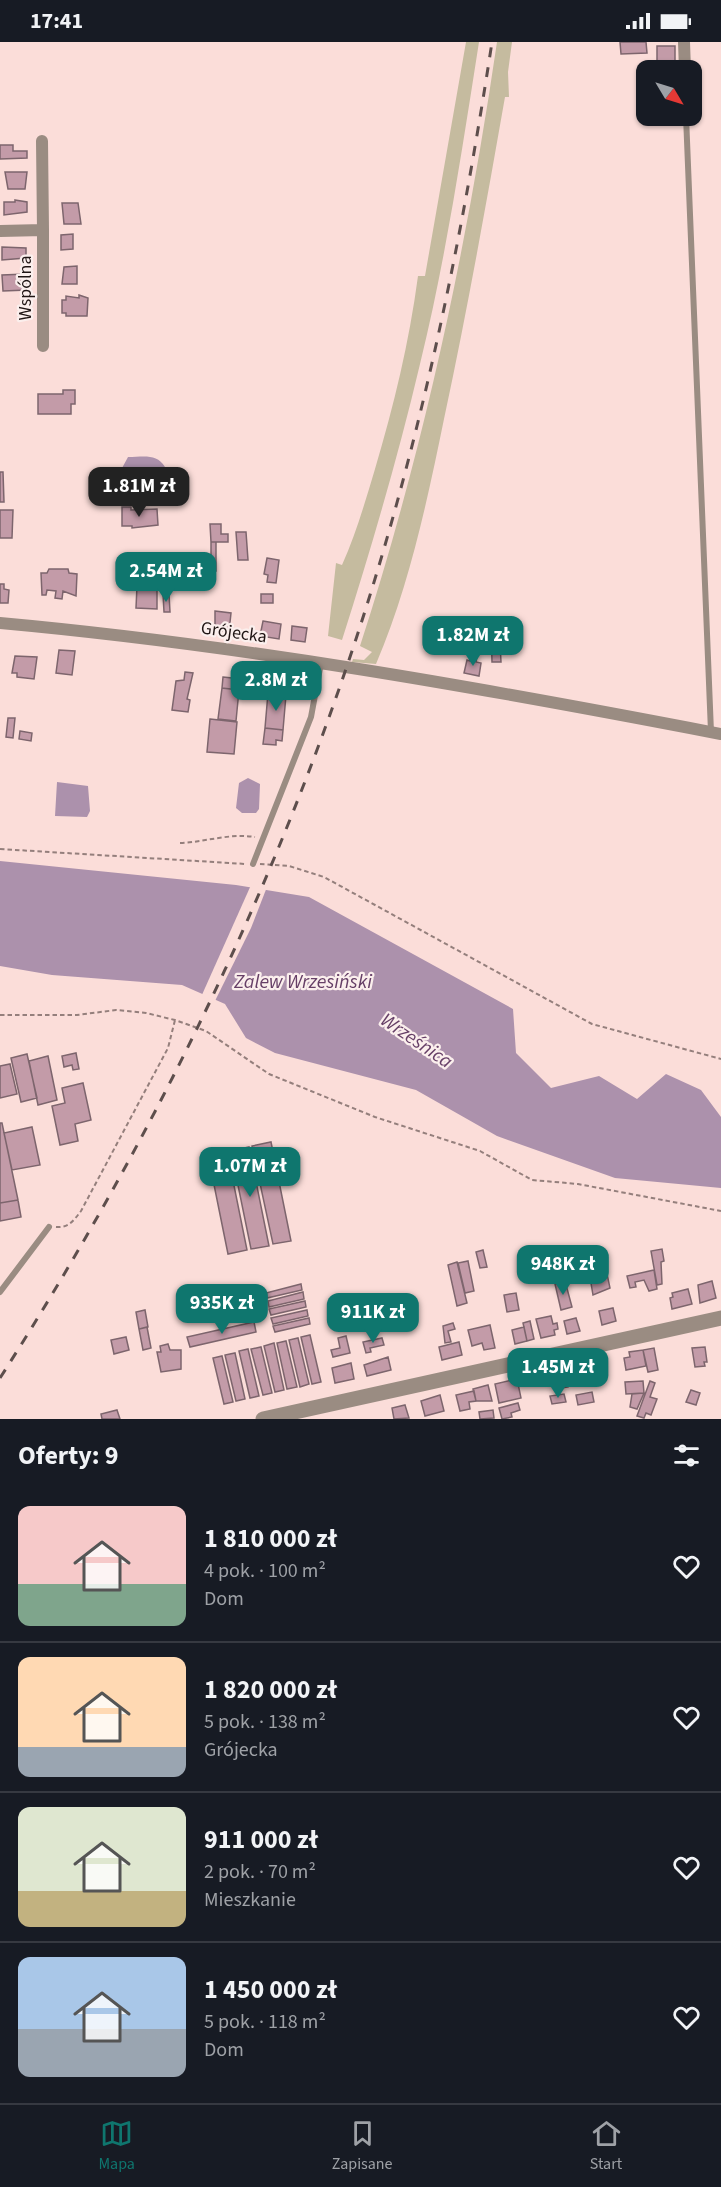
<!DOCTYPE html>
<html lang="pl">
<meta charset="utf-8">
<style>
body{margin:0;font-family:"Source Sans 3",sans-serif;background:#20242c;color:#f1f3f6;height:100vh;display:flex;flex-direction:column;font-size:22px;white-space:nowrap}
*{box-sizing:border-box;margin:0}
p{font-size:20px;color:#9ea1a6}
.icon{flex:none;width:33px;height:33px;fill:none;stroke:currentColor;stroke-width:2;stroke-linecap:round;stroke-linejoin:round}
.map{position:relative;height:1377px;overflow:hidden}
.sheet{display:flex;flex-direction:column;background:#171b24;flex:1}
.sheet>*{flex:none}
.needle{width:39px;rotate:128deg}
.buttons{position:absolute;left:636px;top:18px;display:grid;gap:12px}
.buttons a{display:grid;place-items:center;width:66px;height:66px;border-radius:12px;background:#171b24;box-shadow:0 2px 4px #0004;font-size:30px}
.price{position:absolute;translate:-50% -51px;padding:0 14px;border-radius:12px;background:#0f766e;color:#fff;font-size:20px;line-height:39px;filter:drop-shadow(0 2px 3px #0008)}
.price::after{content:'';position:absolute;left:50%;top:36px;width:18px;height:14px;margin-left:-9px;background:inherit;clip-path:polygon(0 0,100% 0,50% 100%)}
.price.current{background:#222;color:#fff}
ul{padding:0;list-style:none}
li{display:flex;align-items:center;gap:18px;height:150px;padding:0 18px}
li+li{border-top:2px solid #363941}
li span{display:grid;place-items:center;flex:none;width:168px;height:120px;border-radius:12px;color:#555}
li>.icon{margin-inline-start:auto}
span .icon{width:72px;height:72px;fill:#fffc;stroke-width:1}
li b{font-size:26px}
h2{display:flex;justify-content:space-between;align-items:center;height:72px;padding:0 18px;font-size:26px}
.status{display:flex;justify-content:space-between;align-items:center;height:42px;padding:0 30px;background:#171b24;direction:ltr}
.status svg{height:16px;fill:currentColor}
.dock{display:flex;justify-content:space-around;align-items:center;height:84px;border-top:2px solid #363941;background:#171b24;font-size:16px;color:#9ea1a6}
.dock a{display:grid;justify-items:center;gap:3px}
.dock .current{color:#0f766e}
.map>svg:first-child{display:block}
.green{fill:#c5bb9f}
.water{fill:#ac91ac}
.pier{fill:#fbddd9}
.building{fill:#c39ba8;stroke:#7d656d;stroke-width:1.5}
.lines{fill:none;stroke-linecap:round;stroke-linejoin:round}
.path{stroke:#947f7c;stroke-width:2;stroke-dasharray:4.5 3;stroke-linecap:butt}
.service{stroke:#9a8c82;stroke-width:6}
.minor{stroke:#9a8c82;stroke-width:12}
.tertiary{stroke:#9a8c82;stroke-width:15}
.rail{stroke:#5d4e4c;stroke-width:3;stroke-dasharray:10 10;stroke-linecap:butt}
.labels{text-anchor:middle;stroke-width:4.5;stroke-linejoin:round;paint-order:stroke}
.street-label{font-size:18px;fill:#1f1514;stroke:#fbefed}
.water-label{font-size:20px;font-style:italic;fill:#663f67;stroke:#fbefed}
</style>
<div class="status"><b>17:41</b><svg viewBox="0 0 49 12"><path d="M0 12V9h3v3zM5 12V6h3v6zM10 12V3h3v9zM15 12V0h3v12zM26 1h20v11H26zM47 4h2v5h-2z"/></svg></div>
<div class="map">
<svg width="721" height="1377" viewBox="0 0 721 1377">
<rect width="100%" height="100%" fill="#fbddd9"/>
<!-- green -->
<path class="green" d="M466 0H479C462 108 446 216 420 322 398 415 371 507 342 598L328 594 336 521 342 523C356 492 365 460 375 427 394 363 409 301 418 234H425Z
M497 0H512L508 30 509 55H505C486 163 467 270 444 377 427 460 409 545 376 622L352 620 353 617 364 618 372 610 360 604C424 407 467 205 497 0Z"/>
<!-- water -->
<path class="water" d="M128 415C143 415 157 411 165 425L160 439 147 443 123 436 121 428Z
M248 736 260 742 259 767 256 771H242L236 766 239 741Z
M57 740 88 744 90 769 87 775 55 774Z
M0 819 236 843 309 855 513 967 516 1011 551 1046 599 1034 637 1057 666 1032 701 1048 721 1075V1146L615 1136 497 1094 416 1048 275 1011 246 996 225 962 182 943 52 933 0 924Z"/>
<!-- pier -->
<path class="pier" d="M251 843 267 845 251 886 214 961 201 955Z"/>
<!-- building -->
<path class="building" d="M620 0H646L647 11 621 12Z
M657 4H675V21L657 22Z
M0 103H13V109H27V116L0 117Z
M5 130H27L25 147H8Z
M15 158 27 160V170L4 173V160H15Z
M62 161H78L81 182H64Z
M73 192V207L61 208V193Z
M2 205 26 206V216L2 218Z
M77 224V242H62L64 225Z
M26 232 27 248 3 249 2 233Z
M79 253 88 256 87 274H66V271H62V258H66V254L79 256Z
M63 348H75V362H71V372H38V352H63Z
M0 430H3L4 460H0Z
M122 465H131V468L157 467 158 483 132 486V484H122Z
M0 468H13L12 496H0Z
M210 482H221V492H228V500H211Z
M236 490H246L248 518H238Z
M211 500H216V529H211Z
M267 516 279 518 276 541 267 540 268 533 264 532Z
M132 519H147V535L132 534Z
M147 526H158V535H147Z
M49 527H68L69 531 77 532 76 554 63 549 62 557 55 556 56 549 47 548 46 553H42L41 531H47Z
M0 542H4V547L9 548 8 561H0Z
M137 544 157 545V567L136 566Z
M163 552H169L170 570H164Z
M261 552H273V561H261Z
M215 569 231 571 229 590 215 588Z
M263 579 281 582 279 597 260 594Z
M499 581 501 620H492L491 582Z
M292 584 307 586 305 600 291 598Z
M59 608 75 609 72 633 56 631Z
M15 614 37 615 34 637 17 635V631H12Z
M471 614 477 615 476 620 481 621 479 634 464 631 467 618 470 619Z
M185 630 193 631 187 657 190 658 188 670 172 668 176 639 184 638Z
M223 635 241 637 239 648 222 646Z
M269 638 288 640 286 653 268 651Z
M222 646 239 648 236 679 218 677Z
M268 651 286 653 283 688 265 686Z
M8 676H15L13 696 6 695Z
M210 677 237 680 234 712 207 710Z
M265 686 283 688 282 699 276 698V703L263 702Z
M20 689 32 691 31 699 19 697Z
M76 1011 79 1027 73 1028 72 1023 64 1025 62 1014Z
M27 1012 37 1056 21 1060 11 1016Z
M48 1014 57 1058 38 1063 29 1019Z
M10 1022 17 1052 0 1056V1024Z
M83 1041 91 1078 75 1082 78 1099 60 1103 52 1064 65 1061 62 1046Z
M0 1081H2L18 1158 0 1161Z
M32 1085 40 1123 12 1128 4 1091Z
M271 1100 291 1199 273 1202 252 1104Z
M249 1105 269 1204 251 1207 231 1109Z
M227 1109 247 1208 228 1212 208 1113Z
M18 1158 21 1175 0 1179V1161Z
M662 1207 664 1219 661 1220 662 1242 657 1243 651 1209Z
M483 1208 487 1225 480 1226 476 1210Z
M468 1219 474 1249 465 1251 458 1221Z
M457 1220 467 1261 457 1264 448 1223Z
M654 1228 657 1247 649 1249 644 1238 635 1240 636 1245 630 1246 627 1234Z
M563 1229 565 1239 555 1242 553 1232Z
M607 1232 610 1246 593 1253 590 1235Z
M565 1239 572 1265 561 1268 555 1242Z
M712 1239 716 1256 700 1261 698 1243Z
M301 1242 302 1248 267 1256 266 1251Z
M688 1247 692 1262 672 1267 670 1256 673 1255 672 1251Z
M303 1250 304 1257 269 1265 268 1259Z
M516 1251 519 1268 507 1270 504 1253Z
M305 1259 306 1265 271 1273 269 1267Z
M613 1266 616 1279 602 1283 599 1269Z
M145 1268 148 1285 139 1287 136 1270Z
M307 1268 308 1274 273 1282 271 1276Z
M551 1274 553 1282 557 1281 558 1287 554 1288 555 1293 541 1296 536 1277Z
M309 1276 310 1282 275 1290 273 1284Z
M576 1276 580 1289 567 1292 564 1279Z
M530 1279 534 1297 527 1299 523 1281Z
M254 1280 256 1290 190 1305 187 1295Z
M453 1281 455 1287 448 1289 451 1300 445 1301 443 1284Z
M490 1283 495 1306 484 1308 482 1301 472 1304 468 1288Z
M147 1285 151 1306 143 1308 139 1287Z
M524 1285 527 1299 515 1302 512 1288Z
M310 1293 321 1340 312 1342 301 1295Z
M346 1294 350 1311 333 1315 331 1308 340 1306 338 1296Z
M126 1295 129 1308 114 1312 111 1298Z
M298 1296 309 1342 300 1345 289 1298Z
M382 1296 384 1303 370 1306 371 1310 366 1311 363 1300Z
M286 1299 297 1345 287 1347 277 1301Z
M459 1300 462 1313 442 1318 439 1305Z
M274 1301 284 1348 275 1350 264 1304Z
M168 1302 170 1308H181V1327L161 1330 157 1310H161L160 1304Z
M261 1305 272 1351 263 1353 251 1307Z
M705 1305 707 1320H704L705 1324 695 1325 692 1306Z
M654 1306 658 1328 648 1330 643 1308Z
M248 1307 259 1354 250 1356 239 1309Z
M643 1308 646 1324 626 1328 624 1316 630 1315 629 1310Z
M235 1311 245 1357 236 1359 225 1313Z
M222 1314 233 1360 224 1362 213 1316Z
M388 1315 391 1328 367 1334 364 1323Z
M602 1319 607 1327 603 1328 604 1333 589 1335 587 1322Z
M351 1321 354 1337 335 1341 332 1326Z
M587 1322 589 1335 586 1336 587 1341 575 1343 572 1325Z
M564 1326 568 1345 562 1346 561 1342 554 1343 551 1329Z
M517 1337 521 1356 499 1361 495 1342Z
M643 1339 644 1351 626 1352 625 1340Z
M650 1339 655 1341 650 1355 657 1357 651 1373 646 1371 644 1376 637 1374Z
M488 1343 492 1359H476L473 1347Z
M691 1348 700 1351 696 1363 686 1360Z
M474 1349 476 1359 469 1360 470 1367 460 1369 456 1353Z
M592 1350 594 1360 578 1363 576 1353Z
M644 1351 637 1367 630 1365 632 1352Z
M564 1352 566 1360 552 1362 550 1354Z
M440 1353 444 1369 425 1374 421 1359Z
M518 1361 520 1368 511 1371 512 1375 502 1377 499 1366Z
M405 1363 409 1376 394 1377 392 1366Z
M117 1368 120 1377H102L101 1372Z
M493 1368 494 1376 480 1377 479 1370Z"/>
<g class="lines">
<!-- path -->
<path class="path" d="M180 801C206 800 229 791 255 795
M0 807 246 822
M260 822 289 824 324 835 592 982 721 1017
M0 973H77L116 968 146 971 175 978 206 989 269 1032 375 1075 480 1109 532 1138 578 1142 721 1169
M56 1185C69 1186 74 1178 81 1169L168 1006 175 978"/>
<!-- service -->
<path class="service" d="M686 74 711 690
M253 822 311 675 321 621
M0 1250 49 1185"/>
<!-- minor -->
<path class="minor" d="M684 0 685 28
M0 189 43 188 42 99
M43 304V188
M0 581C242 603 482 646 721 692"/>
<!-- tertiary -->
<path class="tertiary" d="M263 1377 721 1276"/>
<!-- rail -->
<path class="rail" d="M0 1336C148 1105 270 858 356 597 420 402 461 203 492 0"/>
</g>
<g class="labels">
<!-- street labels -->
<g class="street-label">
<text transform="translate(25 246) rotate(-90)" y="6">Wspólna</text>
<text transform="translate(234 590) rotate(8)" y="6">Grójecka</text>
</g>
<!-- water labels -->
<g class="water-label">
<text x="303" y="946">Zalew Wrzesiński</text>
<text transform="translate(417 998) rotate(34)" y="7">Wrześnica</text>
</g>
</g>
</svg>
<div class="buttons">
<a><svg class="needle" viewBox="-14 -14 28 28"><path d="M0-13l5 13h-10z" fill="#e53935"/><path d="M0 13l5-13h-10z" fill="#9ea1a6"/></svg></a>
</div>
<b class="price current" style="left:139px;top:476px">1.81M zł</b>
<b class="price" style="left:166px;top:561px">2.54M zł</b>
<b class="price" style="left:473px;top:625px">1.82M zł</b>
<b class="price" style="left:276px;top:670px">2.8M zł</b>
<b class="price" style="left:250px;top:1156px">1.07M zł</b>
<b class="price" style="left:563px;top:1254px">948K zł</b>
<b class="price" style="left:222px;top:1293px">935K zł</b>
<b class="price" style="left:373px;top:1302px">911K zł</b>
<b class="price" style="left:558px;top:1357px">1.45M zł</b>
</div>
<section class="sheet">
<h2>Oferty: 9<svg class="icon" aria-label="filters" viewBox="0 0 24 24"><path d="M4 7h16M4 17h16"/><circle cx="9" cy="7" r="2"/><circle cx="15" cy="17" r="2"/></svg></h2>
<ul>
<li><span style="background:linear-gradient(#f6c9c9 65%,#7fa58c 0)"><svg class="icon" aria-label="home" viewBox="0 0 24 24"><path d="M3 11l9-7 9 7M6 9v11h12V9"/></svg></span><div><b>1 810 000 zł</b><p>4 pok. · 100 m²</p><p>Dom</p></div><svg class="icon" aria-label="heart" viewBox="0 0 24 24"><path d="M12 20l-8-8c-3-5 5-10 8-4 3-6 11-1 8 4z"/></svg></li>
<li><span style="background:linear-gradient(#ffd9b3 75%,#9aa5b1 0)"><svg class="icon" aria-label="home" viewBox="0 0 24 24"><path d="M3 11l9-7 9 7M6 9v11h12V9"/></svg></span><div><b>1 820 000 zł</b><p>5 pok. · 138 m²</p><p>Grójecka</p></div><svg class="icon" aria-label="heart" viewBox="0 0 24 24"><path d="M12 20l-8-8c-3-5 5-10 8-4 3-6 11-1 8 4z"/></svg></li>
<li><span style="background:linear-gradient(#dfe7d0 70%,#c2b280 0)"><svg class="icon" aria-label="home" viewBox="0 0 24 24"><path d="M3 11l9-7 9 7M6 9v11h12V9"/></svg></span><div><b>911 000 zł</b><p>2 pok. · 70 m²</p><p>Mieszkanie</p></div><svg class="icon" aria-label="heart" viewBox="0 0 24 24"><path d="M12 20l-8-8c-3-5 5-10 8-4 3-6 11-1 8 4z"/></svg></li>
<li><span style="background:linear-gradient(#a9c7e8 60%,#9aa5b1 0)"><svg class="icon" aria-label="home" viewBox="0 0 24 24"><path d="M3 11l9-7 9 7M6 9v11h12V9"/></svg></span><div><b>1 450 000 zł</b><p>5 pok. · 118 m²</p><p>Dom</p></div><svg class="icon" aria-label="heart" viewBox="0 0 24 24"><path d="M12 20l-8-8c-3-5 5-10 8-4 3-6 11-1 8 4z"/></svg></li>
</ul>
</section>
<nav class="dock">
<a class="current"><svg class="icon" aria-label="map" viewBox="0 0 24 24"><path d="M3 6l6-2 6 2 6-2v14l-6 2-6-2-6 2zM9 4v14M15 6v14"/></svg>Mapa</a>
<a><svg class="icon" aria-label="saved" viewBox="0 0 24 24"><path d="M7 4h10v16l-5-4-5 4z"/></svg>Zapisane</a>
<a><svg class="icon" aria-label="home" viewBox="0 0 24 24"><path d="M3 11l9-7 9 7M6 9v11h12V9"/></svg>Start</a>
</nav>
